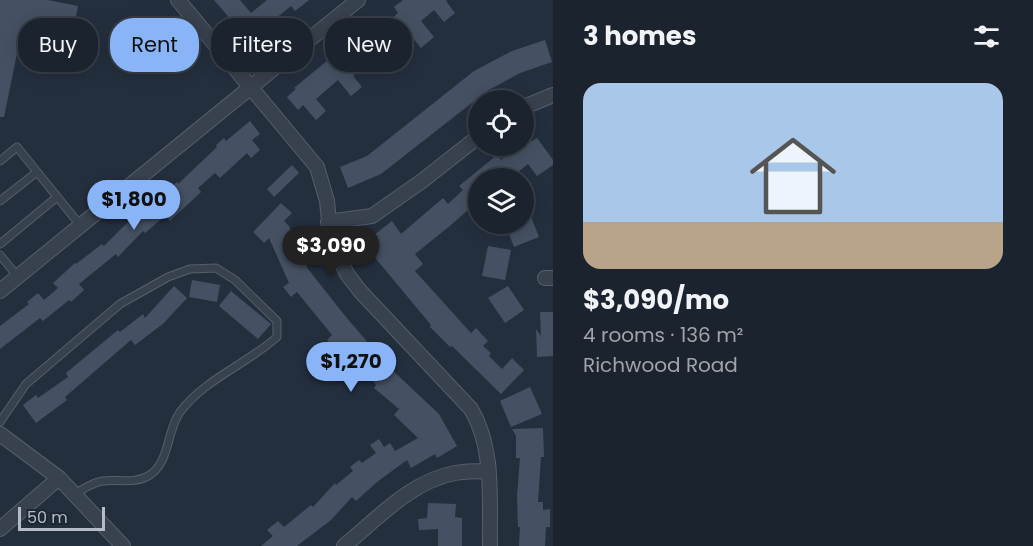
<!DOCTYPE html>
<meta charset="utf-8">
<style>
body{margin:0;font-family:Poppins,sans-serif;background:#282f3a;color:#f1f3f6;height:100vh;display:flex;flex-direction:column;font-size:22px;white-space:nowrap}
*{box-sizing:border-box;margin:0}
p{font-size:20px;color:#a0a4aa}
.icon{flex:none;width:33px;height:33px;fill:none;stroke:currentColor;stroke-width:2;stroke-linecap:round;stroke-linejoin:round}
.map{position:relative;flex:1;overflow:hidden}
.details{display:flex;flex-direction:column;background:#1b232e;width:480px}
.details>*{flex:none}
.guide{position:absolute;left:18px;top:18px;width:444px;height:54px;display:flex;gap:12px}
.tools{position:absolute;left:468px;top:90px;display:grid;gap:12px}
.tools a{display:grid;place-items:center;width:66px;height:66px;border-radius:50%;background:#1b232e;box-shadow:0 3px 15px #0003,0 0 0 2px #39404a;font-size:30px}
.scale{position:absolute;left:18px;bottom:15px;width:87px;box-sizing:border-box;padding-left:6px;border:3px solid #b4bcc9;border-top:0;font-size:16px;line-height:21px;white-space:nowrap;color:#b4bcc9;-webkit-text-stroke:4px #1d2633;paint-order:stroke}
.price{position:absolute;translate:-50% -51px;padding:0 14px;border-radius:21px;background:#8ab4f8;color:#111;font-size:20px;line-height:39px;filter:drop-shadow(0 2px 3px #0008)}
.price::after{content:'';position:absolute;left:50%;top:36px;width:18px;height:14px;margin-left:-9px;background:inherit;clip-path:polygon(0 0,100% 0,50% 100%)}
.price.selected{background:#222;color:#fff}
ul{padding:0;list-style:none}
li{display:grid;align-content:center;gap:12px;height:318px;padding:0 30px}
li+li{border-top:2px solid #39404a}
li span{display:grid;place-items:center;height:186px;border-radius:18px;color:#555}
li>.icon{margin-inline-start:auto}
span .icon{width:108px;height:108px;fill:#fffc;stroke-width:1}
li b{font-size:26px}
h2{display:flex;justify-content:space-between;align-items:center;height:72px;padding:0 30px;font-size:26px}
.pill{padding:0 21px;border-radius:24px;background:#1b232e;box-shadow:0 3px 15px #0003,0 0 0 2px #39404a;font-size:21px;line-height:54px}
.pill.selected{background:#8ab4f8;color:#111}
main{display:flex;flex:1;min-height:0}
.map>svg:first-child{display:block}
.building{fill:#455162}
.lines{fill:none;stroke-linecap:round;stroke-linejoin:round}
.service-casing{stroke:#565f6c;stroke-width:9}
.minor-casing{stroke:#565f6c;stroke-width:16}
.service{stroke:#38414e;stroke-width:7}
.minor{stroke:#38414e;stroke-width:14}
</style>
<main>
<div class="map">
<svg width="553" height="546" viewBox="0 0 553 546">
<rect width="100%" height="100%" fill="#242f3e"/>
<!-- building -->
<path class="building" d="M0 0H48L78 6 76 17 81 18 77 39 72 38 71 44 21 34 4 117H0Z
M214 0H240L251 13 267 0H309L295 11 291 6 275 19 280 24 271 32 268 28 246 48 233 32 238 28Z
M403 0H447L446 1 455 13 444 22 434 10 421 21 434 37 421 48 409 33 388 51 383 46 367 59 369 62 353 76 362 87 351 96 338 80 316 99 326 111 316 120 303 105 298 110 287 97 296 89 294 88 362 32 363 34 377 22 381 27 398 13 394 7Z
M545 40 552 62 520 73 487 91 381 174 348 188 340 167 367 156 474 71 512 51Z
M250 121 260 134 252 140 260 150 251 158 247 153 220 178 215 173 198 188 201 192 170 221 166 215 145 233 143 231 118 257 116 254 79 284 84 290 71 302 69 300 43 321 40 318 0 349V326L29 304 27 302 38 293 44 300 58 288 53 283 75 263 76 264 102 244 104 246 147 203 149 205 177 182 178 184 217 147 216 145 224 138 226 141Z
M524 136 529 143 537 138 553 160V165L537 176 528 164 510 178H478V201L451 225 415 254 423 264 415 271 471 333 476 328 488 341 483 346 491 353 489 356 502 369 512 358 524 370 501 394 452 346 450 347 430 327 431 325 367 248 378 239 374 235 392 221 401 234 443 198 448 204 463 190 459 186 497 155 501 160 519 146H524Z
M292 165 299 173 274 197 267 189Z
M524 199 539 237 514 247 505 224H524Z
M281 203 292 213 284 221 289 226 308 269 346 317 389 367 439 414 457 446 437 458 435 454 411 468 407 460 377 482 356 501 352 497 331 520 297 546H261L273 536 267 530 278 521 284 527 311 505 313 507 335 483 336 485 353 471 350 467 359 460 362 463 376 453 370 445 379 439 384 447 390 443 395 451 418 438 394 415 399 409 374 388 376 385 352 357 339 345 335 349 327 340 332 335 297 292 291 297 283 287 289 283 269 238 264 243 253 232Z
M488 246 511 250 505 280 482 276Z
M192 280 220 285 217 302 189 297Z
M174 286 187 298 164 323 135 345 131 340 65 397 67 400 36 423 23 405 36 395 38 398 68 377 66 373 118 330 120 332 143 314 145 318Z
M508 286 524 310 505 323 488 298Z
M231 291 271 324 258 339 219 306Z
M540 312H553V356L537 357 536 329 541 336Z
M530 387 542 414 511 427 500 401Z
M543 428 544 457H541L538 502H543V510L550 509V527H546L545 546H519L520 527H518L517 496 520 458H516V436L512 429Z
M428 503 456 504 455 517 462 518V546H438V529L419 530 418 519 427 518Z"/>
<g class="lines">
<!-- service casing -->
<g class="service-casing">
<path id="service" d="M0 161 17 147 80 225
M0 201 37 172
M0 244 57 197
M0 255 18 277
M0 422 26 384 120 304 168 277 190 269 216 268 235 280 277 321V337C247 364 205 379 180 412 166 432 170 464 148 476 134 484 118 479 103 481 93 482 82 490 74 494"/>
</g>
<!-- minor casing -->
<g class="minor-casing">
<path id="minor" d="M178 0 317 167 327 201 331 240 347 274 360 291 471 409C495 449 489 501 490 546
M524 107 553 95
M328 222 372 216 422 181 478 137
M545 278H553
M0 291 358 0
M0 434 59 478 123 546
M0 529 59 478
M344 546C377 519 411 481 455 473 466 471 477 471 488 471"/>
</g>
<!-- service -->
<use href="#service" class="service"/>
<!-- minor -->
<use href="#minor" class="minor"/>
</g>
</svg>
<div class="tools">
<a><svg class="icon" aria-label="locate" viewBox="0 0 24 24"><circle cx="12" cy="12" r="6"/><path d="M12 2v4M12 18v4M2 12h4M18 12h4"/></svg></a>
<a><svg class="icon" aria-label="layers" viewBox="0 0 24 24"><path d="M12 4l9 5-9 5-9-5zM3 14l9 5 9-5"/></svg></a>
</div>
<div class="scale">50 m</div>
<b class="price" style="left:134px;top:231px">$1,800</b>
<b class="price selected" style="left:331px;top:277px">$3,090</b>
<b class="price" style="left:351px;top:393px">$1,270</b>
<div class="guide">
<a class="pill">Buy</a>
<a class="pill selected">Rent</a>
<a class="pill">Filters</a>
<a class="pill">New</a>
</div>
</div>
<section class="details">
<h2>3 homes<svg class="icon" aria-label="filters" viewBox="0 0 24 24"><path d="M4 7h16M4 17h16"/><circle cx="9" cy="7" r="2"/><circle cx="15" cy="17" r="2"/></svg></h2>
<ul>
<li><span style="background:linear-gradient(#a9c7e8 75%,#b9a48a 0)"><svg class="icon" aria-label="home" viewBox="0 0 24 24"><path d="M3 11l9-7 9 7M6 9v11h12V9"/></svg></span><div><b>$3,090/mo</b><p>4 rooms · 136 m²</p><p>Richwood Road</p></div></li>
</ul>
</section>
</main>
